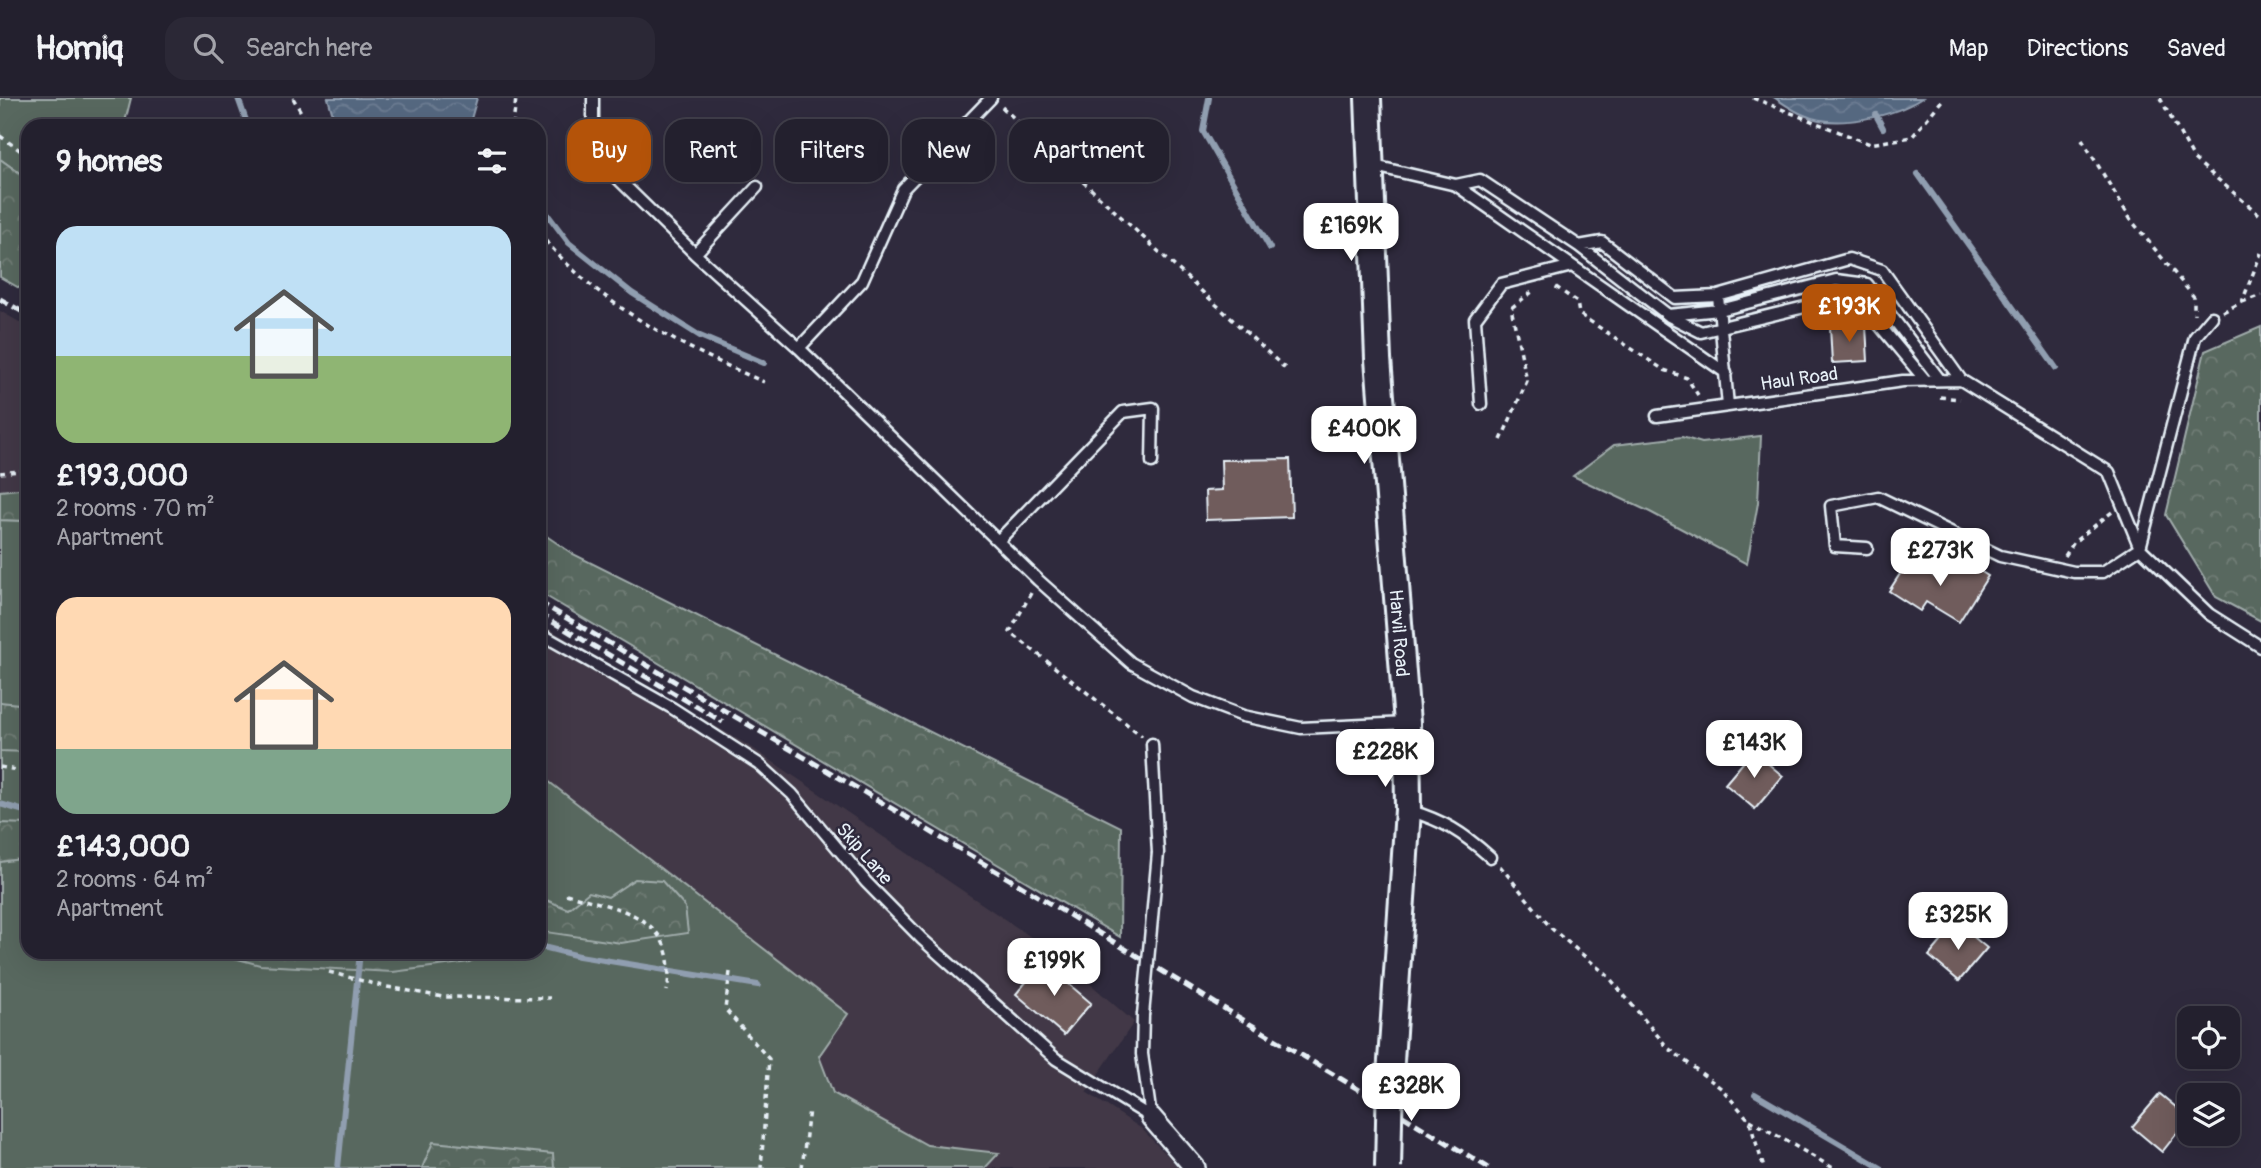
<!DOCTYPE html>
<meta charset="utf-8">
<style>
body{margin:0;font-family:Pangolin,sans-serif;background:#2b2836;color:#f1f3f6;height:100vh;display:flex;flex-direction:column;font-size:26px;white-space:nowrap}
*{box-sizing:border-box;margin:0}
p{font-size:23px;color:#a3a3aa}
.icon{flex:none;width:38px;height:38px;fill:none;stroke:currentColor;stroke-width:2;stroke-linecap:round;stroke-linejoin:round}
.map{position:relative;flex:1;overflow:hidden}
.side{position:absolute;left:21px;top:21px;width:525px;height:840px;display:flex;flex-direction:column;background:#23202e;border-radius:21px;box-shadow:0 7px 28px #0002,0 0 0 2px #403e4a}
.side>*{flex:none}
.banner{position:absolute;left:567px;top:21px;width:665px;height:63px;display:flex;gap:14px}
.buttons{position:absolute;left:2177px;top:908px;display:grid;gap:14px}
.buttons a{display:grid;place-items:center;width:63px;height:63px;border-radius:14px;background:#23202e;box-shadow:0 7px 28px #0002,0 0 0 2px #403e4a;font-size:35px}
.price{position:absolute;translate:-50% -60px;padding:0 16px;border-radius:14px;background:#fff;color:#222;font-size:23px;line-height:46px;filter:drop-shadow(0 2px 4px #0008)}
.price::after{content:'';position:absolute;left:50%;top:42px;width:21px;height:16px;margin-left:-10px;background:inherit;clip-path:polygon(0 0,100% 0,50% 100%)}
.price.current{background:#b45309;color:#fff}
ul{padding:0;list-style:none}
li{display:grid;align-content:center;gap:14px;height:371px;padding:0 35px}
li span{display:grid;place-items:center;height:217px;border-radius:21px;color:#555}
li>.icon{margin-inline-start:auto}
span .icon{width:126px;height:126px;fill:#fffc;stroke-width:1}
li b{font-size:30px}
h2{display:flex;justify-content:space-between;align-items:center;height:84px;padding:0 35px;font-size:30px}
.pill{padding:0 24px;border-radius:21px;background:#23202e;box-shadow:0 7px 28px #0002,0 0 0 2px #403e4a;font-size:24px;line-height:63px}
.pill.current{background:#b45309;color:#fff}
header{display:flex;align-items:center;gap:42px;box-sizing:border-box;height:98px;padding:0 35px;background:#23202e;border-bottom:2px solid #403e4a}
header strong{font-size:33px}
nav{display:flex;gap:38px;margin-inline-start:auto;font-size:24px}
.search{width:490px;height:63px;background:#2b2836;display:flex;align-items:center;gap:18px;box-sizing:border-box;padding:0 24px;border-radius:21px;color:#a3a3aa;font-size:26px}
.map>svg:first-child{display:block}
.built{fill:#423946}
.green{fill:#58675e;stroke:#a0acab;stroke-width:2}
.forest{fill:url(#forest-crowns);stroke:#a0acab;stroke-width:2}
.water{fill:url(#water-waves);stroke:#909eb0;stroke-width:2}
.lines{fill:none;stroke-linecap:round;stroke-linejoin:round}
.stream{stroke:#909eb0;stroke-width:6}
.building{fill:#6f5b5c;stroke:#e8f1f8;stroke-width:2}
.service-casing{stroke:#e8f1f8;stroke-width:15}
.minor-casing{stroke:#e8f1f8;stroke-width:24}
.tertiary-casing{stroke:#e8f1f8;stroke-width:30}
.path{stroke:#e8f1f8;stroke-width:3.5;stroke-dasharray:5 5;stroke-linecap:butt}
.service{stroke:#2f2a3d;stroke-width:10}
.minor{stroke:#2f2a3d;stroke-width:19}
.tertiary{stroke:#2f2a3d;stroke-width:24}
.rail{stroke:#e8f1f8;stroke-width:5;stroke-dasharray:10 5;stroke-linecap:butt}
.service-bridge-casing{stroke:#e8f1f8;stroke-width:15;stroke-linecap:butt}
.tertiary-bridge-casing{stroke:#e8f1f8;stroke-width:30;stroke-linecap:butt}
.service-bridge{stroke:#2f2a3d;stroke-width:10}
.tertiary-bridge{stroke:#2f2a3d;stroke-width:24}
.labels{text-anchor:middle;stroke-width:5;stroke-linejoin:round;paint-order:stroke}
.street-label{font-size:19px;fill:#e8f1f8;stroke:#2f2a3d}
</style>
<header>
<strong>Homiq</strong>
<div class="search"><svg class="icon" aria-label="search" viewBox="0 0 24 24"><circle cx="10" cy="10" r="6"/><path d="M15 15l6 6"/></svg>Search here</div>
<nav><a>Map</a><a>Directions</a><a>Saved</a></nav>
</header>
<div class="map">
<svg width="2261" height="1070" viewBox="0 0 2261 1070">
<defs>
<pattern id="forest-crowns" width="20" height="18" patternUnits="userSpaceOnUse" patternTransform="scale(1.75)"><rect width="20" height="18" fill="#58675e"/><path d="M2 6a3 3 0 1 1 6 0M12 15a3 3 0 1 1 6 0" fill="none" stroke="#707d76"/></pattern>
<pattern id="water-waves" width="16" height="10" patternUnits="userSpaceOnUse" patternTransform="scale(1.75)"><rect width="16" height="10" fill="#556780"/><path d="M0 5q4-4 8 0t8 0" fill="none" stroke="#6d7d93"/></pattern>
</defs>
<rect width="100%" height="100%" fill="#2f2a3d"/>
<filter id="ink" filterUnits="userSpaceOnUse"><feTurbulence type="fractalNoise" baseFrequency=".0143" numOctaves="2"/><feDisplacementMap in="SourceGraphic" scale="14" xChannelSelector="R" yChannelSelector="G"/><feConvolveMatrix kernelMatrix="1 2 1 2 8 2 1 2 1" color-interpolation-filters="sRGB"/></filter>
<g filter="url(#ink)">
<!-- built -->
<path class="built" d="M0 213 28 229V390L0 393Z
M539 525 751 649 1056 856 1134 924 1086 994 1142 1031 1179 1070H985L998 1055 927 1047 833 995 818 958 848 916 539 676Z"/>
<!-- green -->
<path class="green" d="M0 0H131L124 28H28V81L0 61Z
M1761 338 1758 405 1747 466 1650 414 1573 378 1614 347 1682 339 1702 345Z
M0 422 28 423V854H539V676L848 916 819 958 833 995 927 1047 999 1055 985 1070H0Z"/>
<!-- forest -->
<path class="forest" d="M0 61 28 81V195L0 179Z
M2261 229V523L2216 499 2166 417 2205 253Z
M28 390V423L0 422V393Z
M539 433 573 456 1121 729 1120 839 539 494Z
M0 604 28 607V654L0 653Z
M0 725 28 726V760L0 764Z
M635 781 662 783 685 809 688 835 621 845 539 833V799L568 811 589 794 608 799Z
M212 854H490L469 864 393 874 260 867Z
M433 1044 553 1056 554 1070H422Z"/>
<!-- water -->
<path class="water" d="M328 0H477L469 28H336Z
M1775 0H1922C1895 18 1835 32 1804 17 1794 13 1784 6 1775 0Z"/>
<g class="lines">
<!-- stream -->
<path class="stream" d="M238 0 248 28
M1209 0 1203 33 1270 150
M1876 17 1883 30
M1918 76 2056 270
M539 105 569 145 632 195 700 238 764 265
M0 706 28 714
M539 848 579 858 758 887
M1755 996 1881 1070
M338 1070 360 854"/>
</g>
<!-- building -->
<path class="building" d="M1866 228 1868 263 1832 265 1830 229Z
M1290 361 1292 419 1206 422 1205 393 1222 392 1221 362Z
M1956 458 1988 478 1959 524 1926 504 1920 513 1889 493 1909 462 1941 483Z
M1753 653 1783 678 1755 711 1725 686Z
M1957 825 1987 850 1959 883 1929 858Z
M1043 864 1091 905 1064 937 1016 896Z
M2160 996 2189 1020 2162 1054 2132 1029Z"/>
<g class="lines">
<!-- service casing -->
<g class="service-casing">
<path id="service" d="M593 0V33L611 74 695 156 799 250 1038 482 1131 565 1193 599 1243 618 1301 630 1406 625
M1370 67 1456 87 1480 82 1579 148 1602 144 1675 200 1718 198 1849 161 1882 172 1961 282
M1456 87 1726 275
M1579 148 1668 217 1720 212 1836 182 1867 186 1940 282
M695 156 757 89
M1718 198 1728 308 1903 283 1961 282 2109 374 2140 450 2209 516 2261 549
M1669 218 1701 234 1838 201 1861 205 1926 283
M799 250 862 183 903 91 991 0
M1481 306 1475 221 1501 186 1572 168
M1657 318 1728 308
M999 442 1123 314 1153 310 1152 364
M1867 450 1835 448 1831 408 1878 399 2000 458 2074 474H2103L2140 450 2195 239 2212 219
M539 535 672 610 759 666 792 696 866 784 922 841 1056 961 1151 1019
M1152 646 1158 755
M1408 712C1444 723 1462 734 1490 759
M1143 917 1142 956 1151 1019"/>
</g>
<!-- minor casing -->
<g class="minor-casing">
<path id="minor" d="M1151 1019 1195 1070"/>
</g>
<!-- tertiary casing -->
<g class="tertiary-casing">
<g id="tertiary">
<path id="s1" d="M1368 0 1378 261 1407 625 1408 712 1390 978"/>
</g>
</g>
<!-- path -->
<path class="path" d="M293 0 309 28
M1753 0 1870 46 1912 39 1944 0
M2160 0 2194 61 2261 118
M1002 9 1287 272
M513 28 516 0
M0 38 28 58
M2082 41 2131 122 2194 199V216
M539 135C599 209 679 247 764 284
M1556 189 1577 204 1579 216 1664 272 1687 280 1698 297
M2242 204 2261 197
M2223 214 2242 204 2261 155
M1940 299 1960 301
M1501 342 1527 283 1511 210 1532 194
M0 375 28 372
M2065 458 2074 444 2112 414
M1031 495 1010 534 1142 638
M0 669 28 674
M1500 768 1551 830 1608 878 1668 950 1722 991 1749 1022 1764 1070
M566 796C621 812 680 817 667 893
M329 874 382 888 443 899 550 900
M730 874 725 911 769 961 761 1070
M1750 1022 1833 1070
M802 1070 809 1011"/>
<!-- service -->
<use href="#service" class="service"/>
<!-- minor -->
<use href="#minor" class="minor"/>
<!-- tertiary -->
<use href="#tertiary" class="tertiary"/>
<!-- rail -->
<path class="rail" d="M0 201 28 217
M539 504 908 720 1489 1070
M539 516 723 624"/>
<!-- service-bridge casing -->
<g class="service-bridge-casing">
<path id="service-bridge" d="M1143 917 1158 755"/>
</g>
<!-- tertiary-bridge casing -->
<g class="tertiary-bridge-casing">
<path id="tertiary-bridge" d="M1388 1070 1390 978"/>
</g>
<!-- service-bridge -->
<use href="#service-bridge" class="service-bridge"/>
<!-- tertiary-bridge -->
<use href="#tertiary-bridge" class="tertiary-bridge"/>
</g>
</g>
<g class="labels">
<!-- street labels -->
<g class="street-label">
<text transform="translate(1799 280) rotate(-8)" y="7">Haul Road</text>
<text dy="7" stroke="none"><textPath href="#s1" startOffset="536">Harvil Road</textPath></text>
<text transform="translate(865 755) rotate(49)" y="7">Skip Lane</text>
</g>
</g>
</svg>
<div class="buttons">
<a><svg class="icon" aria-label="locate" viewBox="0 0 24 24"><circle cx="12" cy="12" r="6"/><path d="M12 2v4M12 18v4M2 12h4M18 12h4"/></svg></a>
<a><svg class="icon" aria-label="layers" viewBox="0 0 24 24"><path d="M12 4l9 5-9 5-9-5zM3 14l9 5 9-5"/></svg></a>
</div>
<b class="price" style="left:1351px;top:165px">£169K</b>
<b class="price current" style="left:1849px;top:246px">£193K</b>
<b class="price" style="left:1364px;top:368px">£400K</b>
<b class="price" style="left:1940px;top:490px">£273K</b>
<b class="price" style="left:1754px;top:682px">£143K</b>
<b class="price" style="left:1385px;top:691px">£228K</b>
<b class="price" style="left:1958px;top:854px">£325K</b>
<b class="price" style="left:1054px;top:900px">£199K</b>
<b class="price" style="left:1411px;top:1025px">£328K</b>
<div class="banner">
<a class="pill current">Buy</a>
<a class="pill">Rent</a>
<a class="pill">Filters</a>
<a class="pill">New</a>
<a class="pill">Apartment</a>
</div>
<section class="side">
<h2>9 homes<svg class="icon" aria-label="filters" viewBox="0 0 24 24"><path d="M4 7h16M4 17h16"/><circle cx="9" cy="7" r="2"/><circle cx="15" cy="17" r="2"/></svg></h2>
<ul>
<li><span style="background:linear-gradient(#bfe0f5 60%,#8fb573 0)"><svg class="icon" aria-label="home" viewBox="0 0 24 24"><path d="M3 11l9-7 9 7M6 9v11h12V9"/></svg></span><div><b>£193,000</b><p>2 rooms · 70 m²</p><p>Apartment</p></div></li>
<li><span style="background:linear-gradient(#ffd9b3 70%,#7fa58c 0)"><svg class="icon" aria-label="home" viewBox="0 0 24 24"><path d="M3 11l9-7 9 7M6 9v11h12V9"/></svg></span><div><b>£143,000</b><p>2 rooms · 64 m²</p><p>Apartment</p></div></li>
</ul>
</section>
</div>
